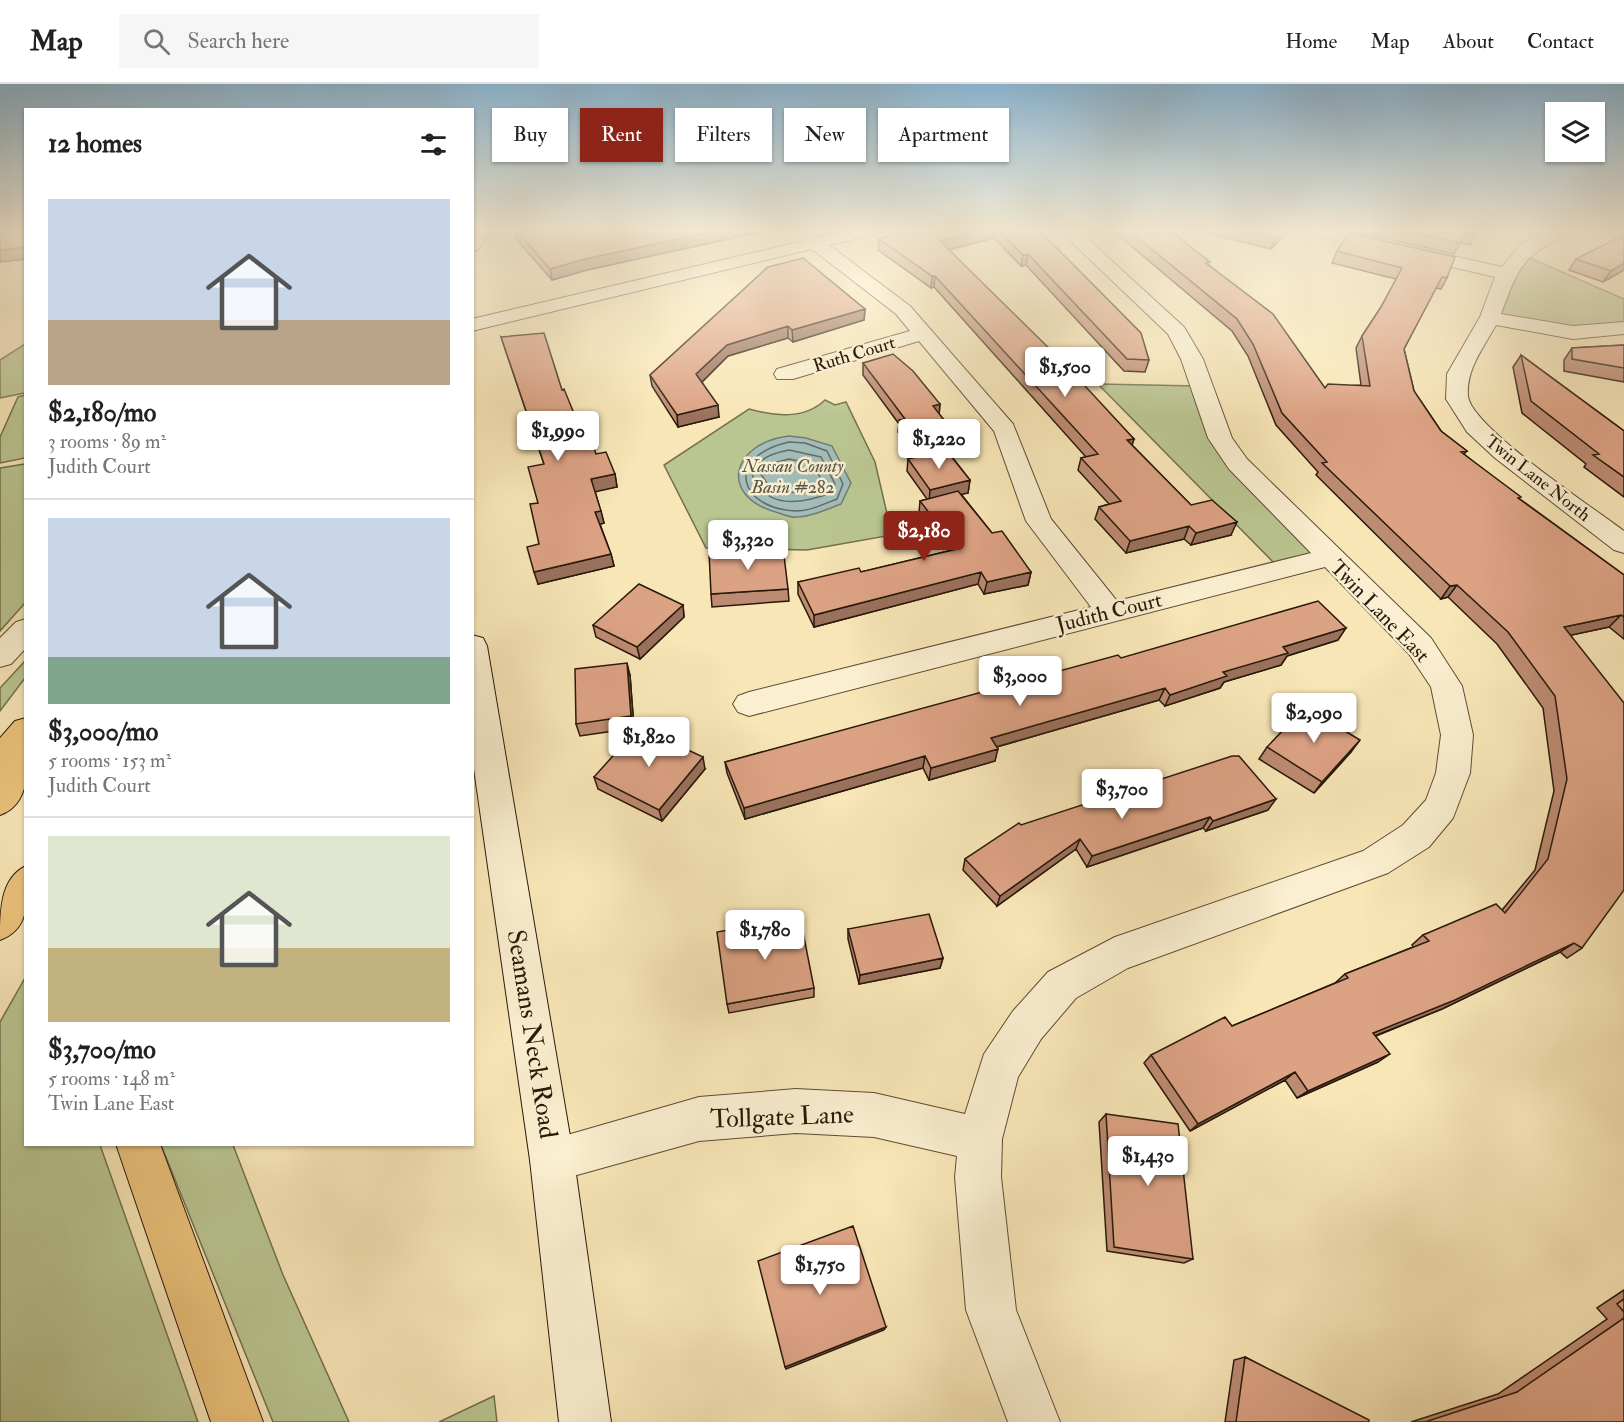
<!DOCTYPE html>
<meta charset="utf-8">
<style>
body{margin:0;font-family:"IM FELL Double Pica",serif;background:#f6f6f6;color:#222;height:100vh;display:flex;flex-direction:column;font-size:22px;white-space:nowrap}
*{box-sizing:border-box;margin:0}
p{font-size:20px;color:#767676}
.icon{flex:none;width:33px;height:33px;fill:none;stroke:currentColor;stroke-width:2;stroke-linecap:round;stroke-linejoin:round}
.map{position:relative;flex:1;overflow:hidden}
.sheet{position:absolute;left:24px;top:24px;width:450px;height:1038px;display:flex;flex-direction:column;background:#fff;border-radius:0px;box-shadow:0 2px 4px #0004}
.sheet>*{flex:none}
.hud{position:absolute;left:492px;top:24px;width:570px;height:54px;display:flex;gap:12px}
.tools{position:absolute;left:1545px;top:18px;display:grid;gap:12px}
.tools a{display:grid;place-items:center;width:60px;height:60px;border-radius:0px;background:#fff;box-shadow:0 2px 4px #0004;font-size:30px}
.price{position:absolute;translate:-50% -51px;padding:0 14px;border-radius:6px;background:#fff;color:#222;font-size:20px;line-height:39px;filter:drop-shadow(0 2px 3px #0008)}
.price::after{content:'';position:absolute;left:50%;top:36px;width:18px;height:14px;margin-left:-9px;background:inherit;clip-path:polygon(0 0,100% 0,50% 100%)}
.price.on{background:#8f2418;color:#fff}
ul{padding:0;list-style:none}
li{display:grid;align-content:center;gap:12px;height:318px;padding:0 24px}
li+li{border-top:2px solid #e0e0e0}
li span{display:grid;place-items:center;height:186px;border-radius:0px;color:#555}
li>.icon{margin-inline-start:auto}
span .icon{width:108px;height:108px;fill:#fffc;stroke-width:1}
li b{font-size:26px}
h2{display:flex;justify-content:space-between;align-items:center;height:72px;padding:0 24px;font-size:26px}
.chip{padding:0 21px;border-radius:0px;background:#fff;box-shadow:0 2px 4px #0004;font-size:21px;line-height:54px}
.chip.on{background:#8f2418;color:#fff}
header{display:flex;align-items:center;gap:36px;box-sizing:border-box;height:84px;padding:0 30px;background:#fff;border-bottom:2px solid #e0e0e0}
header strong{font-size:28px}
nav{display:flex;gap:33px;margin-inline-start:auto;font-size:21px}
.search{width:420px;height:54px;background:#f6f6f6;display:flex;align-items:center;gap:15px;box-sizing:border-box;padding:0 21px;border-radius:0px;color:#767676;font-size:22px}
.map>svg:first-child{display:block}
.green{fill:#bac691;stroke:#72704e;stroke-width:1.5}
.water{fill:#a2bdb9;stroke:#727b73;stroke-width:1.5}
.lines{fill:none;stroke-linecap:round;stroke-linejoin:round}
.shore{stroke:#666b62;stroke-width:1.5}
.minor-casing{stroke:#5d4c36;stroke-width:2}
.secondary-casing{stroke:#29190b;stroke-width:2}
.motorway-casing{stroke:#29190b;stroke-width:2}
.minor{fill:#faefd0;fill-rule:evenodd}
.secondary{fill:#faefd0;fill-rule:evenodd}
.motorway{fill:#ecc37c;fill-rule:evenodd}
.wall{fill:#bd8b72;stroke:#29190b;stroke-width:1.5}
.shaded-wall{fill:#9a715c;stroke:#29190b;stroke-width:1.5}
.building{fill:#dca284;stroke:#29190b;stroke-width:1.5}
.labels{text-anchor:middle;stroke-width:5;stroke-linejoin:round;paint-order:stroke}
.far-street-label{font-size:18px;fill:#29190b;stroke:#faefd0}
.far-water-label{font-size:18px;font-style:italic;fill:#535248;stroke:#faefd0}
.street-label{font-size:21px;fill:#29190b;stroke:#faefd0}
.near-street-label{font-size:26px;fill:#29190b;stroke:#faefd0}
</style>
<header>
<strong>Map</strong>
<div class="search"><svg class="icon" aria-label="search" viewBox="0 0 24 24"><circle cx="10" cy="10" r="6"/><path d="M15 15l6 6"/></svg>Search here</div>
<nav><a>Home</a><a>Map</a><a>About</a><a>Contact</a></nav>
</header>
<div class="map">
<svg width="1624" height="1338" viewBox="0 0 1624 1338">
<rect width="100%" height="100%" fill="#f8e6b7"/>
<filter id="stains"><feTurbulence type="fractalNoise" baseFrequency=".00333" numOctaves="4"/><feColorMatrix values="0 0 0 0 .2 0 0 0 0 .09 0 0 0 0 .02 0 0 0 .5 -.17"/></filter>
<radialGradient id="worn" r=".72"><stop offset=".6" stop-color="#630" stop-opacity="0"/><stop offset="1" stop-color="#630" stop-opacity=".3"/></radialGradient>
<!-- green -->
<path class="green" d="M1523 171 1624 215V242L1582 247 1492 233Z
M25 260V309L0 314V276Z
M1098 300 1197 302 1212 351 1320 470 1276 481Z
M25 311V374L0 379V353L18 313Z
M825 316 835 321 846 318 875 378 892 451 807 466 706 464 664 381 749 325C775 332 804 336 825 316Z
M25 380V519L0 547V384Z
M25 577V594L0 627V604Z
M25 894 26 1060 100 1061 198 1338H0V938Z
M161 1061H233L283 1191 349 1338H273Z
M494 1312 497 1338H439Z"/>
<!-- water -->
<path class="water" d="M789 352 806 354 832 362 851 399 841 420C828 425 811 433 797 433 791 434 784 431 779 429 717 413 731 359 789 352Z"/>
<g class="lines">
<!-- shore -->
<path class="shore" d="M789 358 805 359 827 367 843 400 837 415C824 420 810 427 796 427 739 425 723 373 789 358Z
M789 366 821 373 835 400 831 409C801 420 765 426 752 390 758 374 773 369 789 366Z
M789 375 814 380 824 402 797 409 770 404 761 390 774 379Z"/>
<!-- minor casing -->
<g class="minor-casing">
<path id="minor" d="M854 145H883L880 149 829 161 910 222 1013 340 1051 435 1117 517 1311 469 1229 385 1208 354 1181 275 1168 250 1058 145H1077L1184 243 1203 275 1232 354 1247 375 1431 554 1462 602 1473 651 1470 689 1453 734 1429 763 1388 789 1128 884 1076 914 1041 955 1018 993 1002 1055 1001 1093 1016 1226 1060 1338H1008L966 1226 955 1093 957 1072 874 1053 796 1049 699 1057 552 1098 536 1092 530 1076 536 1060 699 1013 796 1005 874 1009 965 1030 984 970 1013 927 1048 888 1115 853 1363 767 1403 741 1426 716 1436 689 1441 651 1431 603 1409 570 1325 483 749 632 738 628 733 620 738 612 749 608 1091 523 1026 437 994 347 919 257 793 295H777L774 290 777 285 910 247 896 230 812 165 472 247V235Z
M1302 145H1332L1502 183C1523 157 1535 145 1571 145L1568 149C1522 173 1519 181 1501 230L1573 242 1624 238V250L1573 255 1496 241C1484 263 1466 285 1468 312 1471 343 1595 425 1624 447V469L1614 466 1495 374 1467 348 1446 315 1447 290 1480 233 1495 193 1305 149Z
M26 535V564L11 580 0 583V554L16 538Z"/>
</g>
<!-- secondary casing -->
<g class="secondary-casing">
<path id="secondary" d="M472 145H490L478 166 472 167Z
M472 551 483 554 487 562 574 1076 611 1338H559L530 1076 472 671Z"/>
</g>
<!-- motorway casing -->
<g class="motorway-casing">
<path id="motorway" d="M26 634C26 666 37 718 0 731V654L15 637Z
M26 782C26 812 33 844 0 856 0 828 0 794 26 782Z
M116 1060H160L263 1338H211Z"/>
</g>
<!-- minor -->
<use href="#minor" class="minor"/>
<!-- secondary -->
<use href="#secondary" class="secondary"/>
<!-- motorway -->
<use href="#motorway" class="motorway"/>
</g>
<!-- wall -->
<path class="wall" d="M515 145H774L587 186 552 196 517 156Z
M891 145H1041L1042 150 1149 276 1145 288 1124 287 1026 181 1021 182 994 154 949 166 1134 355 1132 361 1191 421 1231 451 1191 461 1184 455 1126 469 1095 435 1099 423 1109 420 1078 386 1081 374 1086 373 934 203 931 204 878 166 879 155 892 151Z
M1111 145H1168L1209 181 1325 304 1361 301 1356 264 1362 252 1381 223 1396 195 1332 179 1337 167 1447 194 1441 205 1436 204 1404 265 1414 307 1441 347 1467 367 1464 370 1520 415 1624 491V555L1609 543 1571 551 1582 864 1567 874 1560 868 1442 925 1376 952 1378 978 1297 1014 1285 996 1190 1047 1144 979 1151 971 1232 942 1335 899 1345 890 1413 863 1412 861 1423 851 1502 826 1535 786 1554 707 1543 624 1497 560 1448 513 1441 515 1316 391 1318 388 1276 341 1248 272 1232 247Z
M1190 145H1290L1271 165Z
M1355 145H1479L1470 161 1460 159 1454 170 1353 147Z
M1624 151V186L1603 198 1569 186 1576 175Z
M768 183 865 225 864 236 793 258 788 254 728 272 702 298 719 333 678 343 652 302 650 291Z
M501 253 562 306 580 344 596 370 615 390 617 403 595 407 604 439 600 440 611 470 614 482 538 500 539 460 538 419 544 380Z
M1624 261V298L1564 287V276L1572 264Z
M1521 271 1624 347V413L1584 383 1586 380 1522 329 1513 283Z
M863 279 940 320 939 330 959 355 957 367 949 369 970 396 968 409 961 410 992 449 1031 488 1028 501 984 510 978 500 814 543 798 510V498L861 488 948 467 919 429 920 417 927 415 907 387 908 375 916 373 898 348 899 340 863 291Z
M788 505 789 517 712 523 711 510Z
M683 521 684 533 640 575 596 553 593 541Z
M1338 556 1287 572 1281 581 1224 598 1220 604 1165 622 1159 616 997 663 995 677 929 696 923 684 745 735 727 689 725 678 1121 574Z
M630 591 634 644 580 652 576 640Z
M1267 663 1351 668 1314 709 1259 675Z
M705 685 662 737 598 705 594 693Z
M1268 726 1206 747 1203 744 1087 783 1076 765 997 822 963 786 965 775 1021 741Z
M848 845 943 874 940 884 859 900 848 855Z
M814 904V913L729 929 727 920Z
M1106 1030 1193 1175 1184 1179 1107 1167 1099 1038Z
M1624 1206V1338H1411L1498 1310 1607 1235 1597 1224Z
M1245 1273 1369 1338H1225L1234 1276Z"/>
<!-- shaded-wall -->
<path class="shaded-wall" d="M725 145H774L587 186 552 196 550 185 585 175Z
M990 145H995L994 154 939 168 940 157Z
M1284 145H1290L1271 165 1275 154Z
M26 163V175L0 178V166Z
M1028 170 1026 181 1021 182 1023 171Z
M1624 179V186L1603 198 1611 187Z
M932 192H935L934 203 931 204Z
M865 225 864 236 793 258 792 246Z
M788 242V254L728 272 698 302 696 290 727 261Z
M940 320 939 332 933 322Z
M718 321 719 333 678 343 677 331Z
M959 355 957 367 918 376 919 364Z
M1134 355 1130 367 1127 356Z
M615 390 617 403 594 408 591 395Z
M970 396 968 409 929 418 930 406Z
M601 427 604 439 598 441 595 428Z
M1237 438 1231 451 1191 461 1196 449Z
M1189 442 1184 455 1126 469 1130 457Z
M611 470 614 482 538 500 534 488Z
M981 488 978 500 814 543V531Z
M1031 488 1028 501 984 510 987 498Z
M1457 501 1448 513 1441 515 1450 502Z
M683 521 684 533 640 575 637 563Z
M1621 531 1609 543 1553 555 1564 543Z
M1346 544 1338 556 1287 572 1281 581 1224 598 1220 604 1165 622 1170 611 1283 563Z
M627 579 630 591 634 644 631 632Z
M1165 604 1159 616 989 665 991 654Z
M1360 656 1351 668 1314 709 1322 698Z
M998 665 995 677 929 696 931 684Z
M925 672 923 684 745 735 744 724Z
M703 673 705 685 662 737 659 726Z
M1276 715 1268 726 1206 747 1213 737Z
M1210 733 1203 744 1087 783 1092 772Z
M1080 755 1076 765 997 822 1000 812Z
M1574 859 1560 868 1442 925 1362 957 1373 949Z
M943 874 940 884 859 900 860 891Z
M1390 970 1378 978 1297 1014 1308 1007Z
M1295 988 1285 996 1190 1047 1198 1040Z
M886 1243 884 1246 786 1285 785 1283Z"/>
<!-- building -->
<path class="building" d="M0 145H26V163L0 166Z
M515 145H725L585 175 550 185Z
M894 145H990L940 157 1061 276 1134 355 1127 356 1191 421 1212 416 1237 438 1196 449 1189 442 1130 457 1099 423 1121 417 1081 374 1098 370 935 192H932L879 155 899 149Z
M997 145H1041L1043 146H1039L1141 249 1149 276 1127 275 1028 170 1023 171Z
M1127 145H1168L1210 178 1206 179 1273 230 1325 304 1328 300 1370 302 1362 252 1381 223 1402 184 1337 167 1349 149 1455 173 1447 194 1442 193 1404 265 1414 307 1441 347 1467 367 1461 368 1521 413 1518 414 1624 491V533L1621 531 1564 543 1624 619V806L1582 864 1574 859 1455 916 1373 949 1390 970 1308 1007 1295 988 1198 1040 1151 971 1225 933 1232 942 1348 894 1345 890 1429 857 1423 851 1496 820 1505 829 1548 775 1567 695 1555 612 1508 548 1457 501 1450 502 1322 379 1327 378 1282 329 1253 260 1237 235Z
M1236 145H1284L1275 154Z
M1394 145H1479L1476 150 1465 148 1460 159Z
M1624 151V179L1611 187 1576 175Z
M803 174 865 225 792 246 788 242 727 261 696 290 718 321 677 331 650 291 768 183Z
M544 249 562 306 564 305 580 344 587 343 596 370 606 368 615 390 591 395 601 427 595 428 611 470 534 488 527 463 539 460 530 420 538 419 528 383 544 380 501 253Z
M1624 261V284L1572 275V264Z
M893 270 913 287 940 320 933 322 959 355 919 364 899 336 905 335 863 279Z
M1521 271 1624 347V393L1593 371 1599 370 1531 317Z
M946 366 970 396 930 406 908 375Z
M958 407 992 449 1002 447 1031 488 987 498 981 488 814 531 798 498 859 484 861 488 957 465 920 417Z
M783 463 788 505 711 510 709 468Z
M639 500 683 521 637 563 593 541Z
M1318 517 1346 544 1283 563 1288 569 1223 588 1227 592 1170 611 1165 604 991 654 998 665 931 684 925 672 744 724 725 678 1118 571 1121 574Z
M627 579 631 632 576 640 575 585Z
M1305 623 1360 656 1322 698 1267 663Z
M639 643 703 673 659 726 594 693Z
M1232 672H1239L1276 715 1213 737 1210 733 1092 772 1080 755 1000 812 965 775 1019 739 1021 741Z
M929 830 943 874 860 891 848 845Z
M800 833 814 904 727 920 717 848Z
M1106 1030 1178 1040 1193 1175 1114 1163Z
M853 1142 886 1243 785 1283 758 1177Z
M1624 1215V1228L1617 1220Z
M1624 1234V1338H1425L1517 1308Z
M1245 1273 1369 1336V1338H1236Z"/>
<!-- sky -->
<linearGradient id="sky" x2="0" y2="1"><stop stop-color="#8cb8d5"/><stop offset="0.44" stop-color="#fcf4df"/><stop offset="1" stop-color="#fcf4df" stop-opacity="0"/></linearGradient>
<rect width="1624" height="332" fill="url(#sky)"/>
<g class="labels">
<!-- far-street labels -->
<g class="far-street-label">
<text transform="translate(854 270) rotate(-17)" y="6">Ruth Court</text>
<text transform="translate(1538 394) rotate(38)" y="6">Twin Lane North</text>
</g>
<!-- far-water labels -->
<g class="far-water-label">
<text x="793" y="388">Nassau County<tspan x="793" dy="21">Basin #282</tspan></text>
</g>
<!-- street labels -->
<g class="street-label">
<text transform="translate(1380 527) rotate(46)" y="7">Twin Lane East</text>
<text transform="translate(1109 528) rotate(-14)" y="7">Judith Court</text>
</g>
<!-- near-street labels -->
<g class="near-street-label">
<text transform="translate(533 950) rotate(81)" y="9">Seamans Neck Road</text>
<text transform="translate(782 1032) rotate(-2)" y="9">Tollgate Lane</text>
</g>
</g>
<rect width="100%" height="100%" filter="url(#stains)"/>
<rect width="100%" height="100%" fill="url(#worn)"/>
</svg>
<div class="tools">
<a><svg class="icon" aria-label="layers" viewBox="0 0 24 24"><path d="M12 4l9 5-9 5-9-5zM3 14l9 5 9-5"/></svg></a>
</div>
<b class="price" style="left:1065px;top:314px">$1,500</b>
<b class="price" style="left:558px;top:378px">$1,990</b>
<b class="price" style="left:939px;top:386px">$1,220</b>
<b class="price on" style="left:924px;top:478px">$2,180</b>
<b class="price" style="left:748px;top:487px">$3,320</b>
<b class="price" style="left:1020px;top:623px">$3,000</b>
<b class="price" style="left:1314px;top:660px">$2,090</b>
<b class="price" style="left:649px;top:684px">$1,820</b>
<b class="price" style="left:1122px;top:736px">$3,700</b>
<b class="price" style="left:765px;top:877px">$1,780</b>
<b class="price" style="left:1148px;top:1103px">$1,430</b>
<b class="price" style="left:820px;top:1212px">$1,750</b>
<div class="hud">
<a class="chip">Buy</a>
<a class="chip on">Rent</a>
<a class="chip">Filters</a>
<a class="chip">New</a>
<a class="chip">Apartment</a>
</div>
<section class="sheet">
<h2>12 homes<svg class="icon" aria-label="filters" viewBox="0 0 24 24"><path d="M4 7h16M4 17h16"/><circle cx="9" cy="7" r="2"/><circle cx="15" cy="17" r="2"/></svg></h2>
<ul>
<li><span style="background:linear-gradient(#c9d6e8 65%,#b9a48a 0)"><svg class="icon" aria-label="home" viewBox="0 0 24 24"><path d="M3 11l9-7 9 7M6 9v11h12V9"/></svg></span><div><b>$2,180/mo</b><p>3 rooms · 89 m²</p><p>Judith Court</p></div></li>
<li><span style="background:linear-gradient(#c9d6e8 75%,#7fa58c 0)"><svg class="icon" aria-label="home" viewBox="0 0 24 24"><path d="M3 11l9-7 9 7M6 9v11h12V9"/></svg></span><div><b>$3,000/mo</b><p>5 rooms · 153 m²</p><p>Judith Court</p></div></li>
<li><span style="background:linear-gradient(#dfe7d0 60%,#c2b280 0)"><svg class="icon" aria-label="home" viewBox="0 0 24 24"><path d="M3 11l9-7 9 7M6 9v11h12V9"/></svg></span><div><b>$3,700/mo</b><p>5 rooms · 148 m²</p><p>Twin Lane East</p></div></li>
</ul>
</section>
</div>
